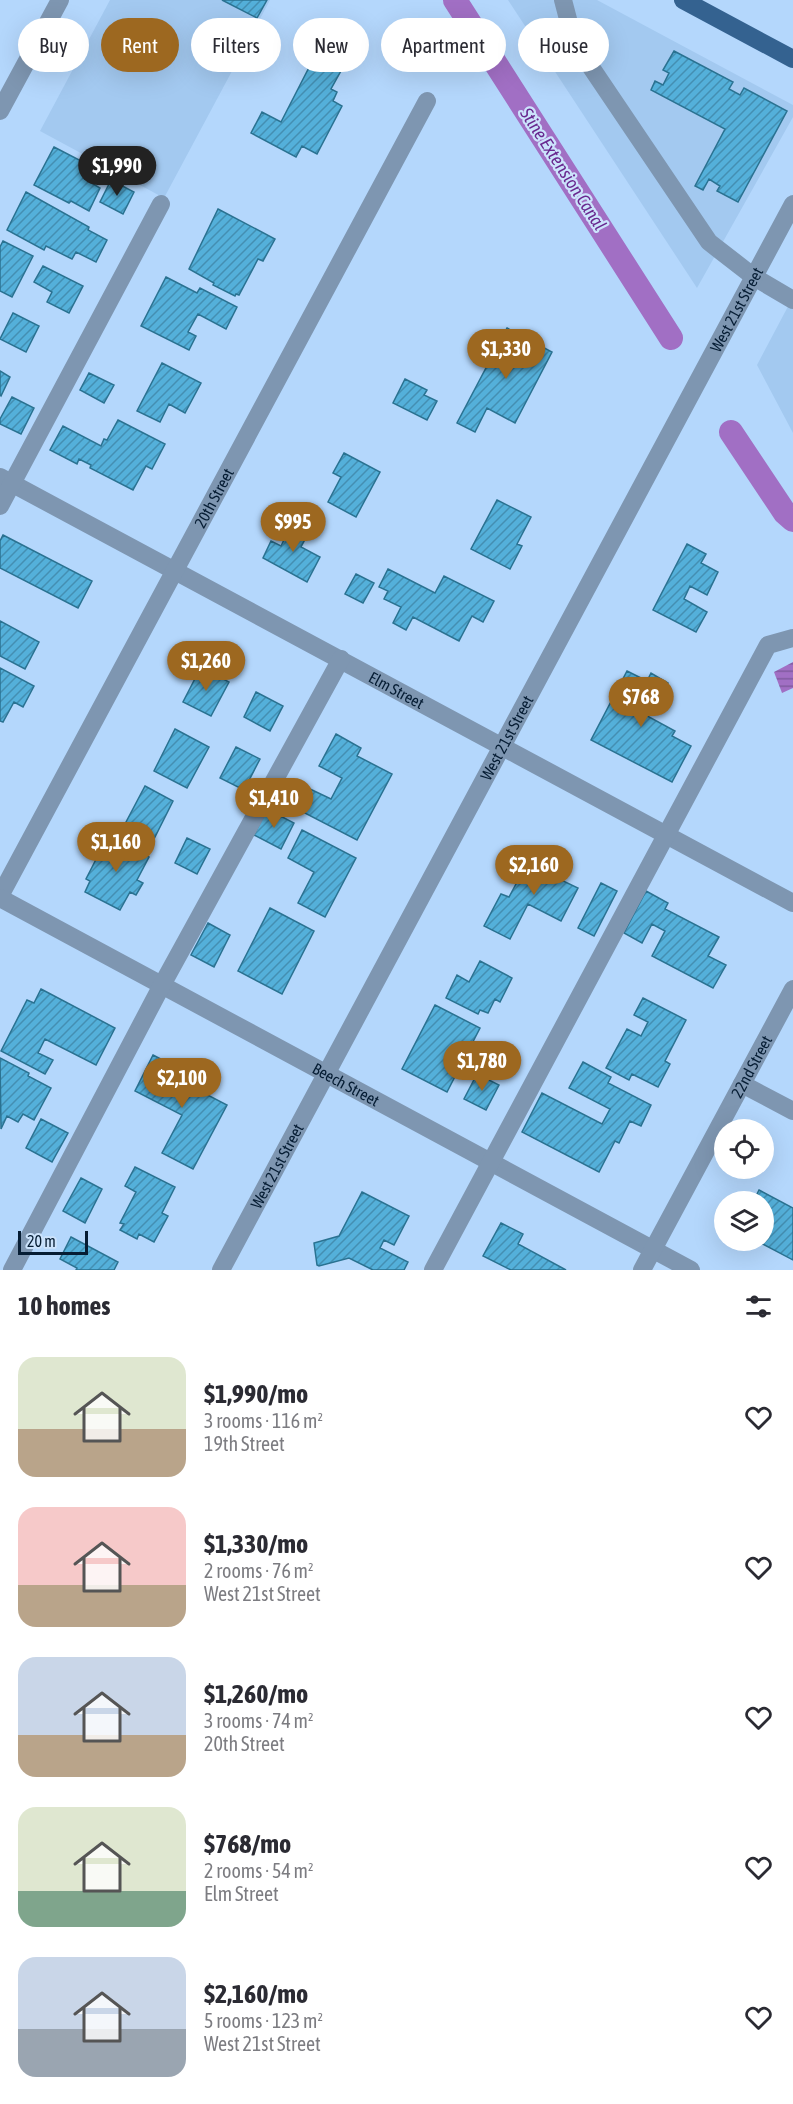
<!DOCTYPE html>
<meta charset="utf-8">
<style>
body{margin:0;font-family:"Asap Condensed",sans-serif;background:#f7f7f7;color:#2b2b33;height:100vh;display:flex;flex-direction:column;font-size:22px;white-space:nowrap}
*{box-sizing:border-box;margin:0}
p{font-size:20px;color:#7c7c81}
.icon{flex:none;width:33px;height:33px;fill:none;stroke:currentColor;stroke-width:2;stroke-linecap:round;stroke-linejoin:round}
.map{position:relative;height:1270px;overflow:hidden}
.drawer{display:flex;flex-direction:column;background:#fff;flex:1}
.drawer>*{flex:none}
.banner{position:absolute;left:18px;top:18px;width:758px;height:54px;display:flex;gap:12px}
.controls{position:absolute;left:714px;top:1119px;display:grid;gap:12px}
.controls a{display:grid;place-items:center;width:60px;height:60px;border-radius:50%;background:#fff;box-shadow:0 6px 24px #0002;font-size:30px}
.scale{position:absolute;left:18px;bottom:15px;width:70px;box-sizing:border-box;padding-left:6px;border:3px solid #061d34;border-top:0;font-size:16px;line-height:21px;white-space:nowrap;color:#061d34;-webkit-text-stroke:4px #cce3fc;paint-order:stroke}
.price{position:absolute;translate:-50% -51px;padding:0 14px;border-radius:21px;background:#9d6820;color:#fff;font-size:20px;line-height:39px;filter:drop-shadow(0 2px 3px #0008)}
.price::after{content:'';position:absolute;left:50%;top:36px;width:18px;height:14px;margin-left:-9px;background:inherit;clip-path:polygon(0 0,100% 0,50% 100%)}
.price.on{background:#222;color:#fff}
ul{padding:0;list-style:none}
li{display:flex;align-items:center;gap:18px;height:150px;padding:0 18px}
li span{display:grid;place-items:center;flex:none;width:168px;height:120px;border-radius:18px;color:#555}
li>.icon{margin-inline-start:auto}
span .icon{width:72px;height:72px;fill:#fffc;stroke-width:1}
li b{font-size:26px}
h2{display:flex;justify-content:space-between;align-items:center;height:72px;padding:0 18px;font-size:26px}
.tag{padding:0 21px;border-radius:27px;background:#fff;box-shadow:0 6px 24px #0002;font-size:21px;line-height:54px}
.tag.on{background:#9d6820;color:#fff}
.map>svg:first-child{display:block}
.built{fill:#a3c9f0}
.water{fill:url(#water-rules)}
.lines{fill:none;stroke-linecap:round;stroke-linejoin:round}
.canal{stroke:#a16fc4;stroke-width:24}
.building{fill:url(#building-hatch);stroke:#2a7291;stroke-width:1.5}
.minor{stroke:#7e96b1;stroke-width:18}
.major{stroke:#346290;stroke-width:18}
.labels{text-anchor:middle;stroke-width:4.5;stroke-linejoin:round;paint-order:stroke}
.street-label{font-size:16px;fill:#061d34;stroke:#cce3fc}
.water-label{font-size:18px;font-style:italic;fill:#69288f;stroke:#cce3fc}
</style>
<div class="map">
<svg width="793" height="1270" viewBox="0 0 793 1270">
<defs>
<pattern id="water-rules" width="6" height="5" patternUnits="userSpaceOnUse" patternTransform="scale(1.5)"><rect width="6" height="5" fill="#a16fc4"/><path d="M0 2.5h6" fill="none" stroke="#815ba0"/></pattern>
<pattern id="building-hatch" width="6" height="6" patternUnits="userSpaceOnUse" patternTransform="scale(1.5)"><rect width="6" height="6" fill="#54b0da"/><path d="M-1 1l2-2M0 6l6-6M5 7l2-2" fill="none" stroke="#448fb2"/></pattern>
</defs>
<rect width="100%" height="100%" fill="#b4d7fc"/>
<!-- built -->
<path class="built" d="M110 0H270L164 198 40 131Z
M508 0H597L793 105V117L697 288Z
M793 297V433L757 365Z"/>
<!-- water -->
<path class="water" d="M793 662V688L782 693 774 672Z"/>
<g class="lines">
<!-- canal -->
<path class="canal" d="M455 0 671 338
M731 432 785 513 793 520"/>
</g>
<!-- building -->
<path class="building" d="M222 0H267L257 18Z
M320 46 347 60 331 89 337 92 333 101 342 106 317 154 302 146 296 157 251 133 262 112 281 122Z
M674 51 733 82 729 89 740 95 744 88 787 111 738 202 717 191 720 186 709 179 703 190 695 186 725 129 651 90 655 81 663 85 669 73 663 70Z
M54 147 89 165 83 178 100 188 89 211 71 201 69 203 34 185Z
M111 180 134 192 123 214 100 202Z
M26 192 89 227 88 230 107 240 96 262 76 252 72 259 46 246 44 250 7 230Z
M218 209 275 239 263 261 258 259 239 295 236 294 235 296 213 285 214 283 189 269Z
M3 241 33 256 12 297 0 291V247Z
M43 266 83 286 69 313 47 302 52 292 34 282Z
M166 277 197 293 200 288 237 307 226 329 198 314 188 332 196 336 189 350 141 326Z
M13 313 39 326 26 352 0 339Z
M507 328 552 352 515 423 487 408 475 432 457 423Z
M162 363 201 383 185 413 169 404 160 422 137 411Z
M0 371 10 377 1 396 0 395Z
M89 373 114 385 104 403 80 390Z
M405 379 427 390 424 395 437 401 427 420 393 403Z
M12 397 34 408 21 434 0 424V419Z
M118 420 165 444 152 469 146 466 133 490 90 468 91 465 79 459 77 464 50 450 63 426 101 446 104 439 107 440Z
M344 453 380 472 356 517 328 502 341 477 333 473Z
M497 500 531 517 517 544 522 546 510 569 471 549Z
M293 521 310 530 301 547 320 557 307 582 263 558 271 541 281 546Z
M3 535 92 581 78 608 0 568V541Z
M687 544 706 554 701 563 718 572 707 595 690 586 684 599 707 612 696 632 653 610Z
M388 569 435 593 444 576 494 601 483 622 472 616 459 641 413 617 406 630 393 623 401 607 384 599 388 591 379 587Z
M356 574 374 583 363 603 345 594Z
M0 621 39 642 25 669 0 656Z
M201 667 229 682 211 716 183 702Z
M0 668 34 686 23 707 14 702 3 722 0 721Z
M627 671 647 681 651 673 668 683 653 712 641 706 638 711 675 731 672 736 691 746 672 782 591 740Z
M256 692 283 706 270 731 244 717Z
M175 729 209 747 187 788 154 771Z
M336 734 361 748 357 756 392 774 357 840 297 809 308 788 331 799 342 778 319 766Z
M236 747 260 759 244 790 220 778Z
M145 786 173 801 154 839 125 824Z
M267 809 294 823 281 849 254 835Z
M302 830 356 858 325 917 298 903 314 872 288 858Z
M108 836 149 857 137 880 143 883 136 895 130 892 120 910 85 892 90 881 86 879Z
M187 838 210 849 197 874 175 863Z
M542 852 568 866 561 880 578 888 561 921 528 904 510 939 484 926 501 894 509 897 524 869 531 873Z
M601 883 617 891 594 936 578 928Z
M646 891 668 903 665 909 719 937 708 956 726 965 713 988 652 956 665 931 652 924 642 943 624 933Z
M270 908 314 931 282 994 238 971Z
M208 923 230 935 214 967 191 955Z
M480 961 512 978 500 1002 495 999 488 1013 480 1010 478 1014 446 998 457 975 469 982Z
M41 989 115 1028 96 1065 45 1039 38 1053 53 1060 45 1074 1 1051 27 1000 34 1003Z
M643 998 686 1020 665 1061 670 1064 658 1087 632 1074 629 1080 606 1068 627 1029 641 1036 648 1022 634 1015Z
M435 1005 480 1028 447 1092 402 1069Z
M153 1055 201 1080 196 1089 227 1105 193 1169 162 1153 182 1115 135 1091Z
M0 1058 29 1073 28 1076 51 1088 34 1120 23 1114 18 1122 7 1116 1 1129Z
M583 1062 611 1077 608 1083 651 1105 641 1126 630 1121 619 1143 615 1141 599 1172 522 1132 542 1093 602 1124 610 1109 569 1088Z
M477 1074 499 1085 486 1110 464 1099Z
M41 1119 68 1133 52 1162 26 1148Z
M135 1167 175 1187 162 1213 168 1216 154 1242 139 1234 137 1239 120 1230 124 1224 120 1223 136 1192 125 1186Z
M81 1178 102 1189 85 1223 63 1211Z
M759 1190 793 1208V1260L755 1240H764V1202H753Z
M362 1192 409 1216 394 1245 384 1240 380 1248 408 1262 404 1270H373L349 1258 319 1266 317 1265 314 1243 339 1236Z
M501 1223 523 1234 518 1244 566 1270H511L483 1256Z
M71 1237 118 1262 114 1270H76L77 1268 60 1259Z"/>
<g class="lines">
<!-- minor -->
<g class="minor">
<path d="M563 0 574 42 709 242 754 277 793 300"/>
<path d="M0 111 60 0"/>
<path id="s1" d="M0 477 793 903"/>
<path d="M0 506 161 204"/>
<path id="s2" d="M0 896 427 101"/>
<path id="s3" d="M0 898 691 1270"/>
<path d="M742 1084 793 1111"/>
<path d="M12 1270 162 985 341 659"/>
<path id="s4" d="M221 1270 793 204"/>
<path d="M433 1270 768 645 793 638"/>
<path id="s5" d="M642 1270 793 989"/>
</g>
<!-- major -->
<path class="major" d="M683 0 793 59"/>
</g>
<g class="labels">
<!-- street labels -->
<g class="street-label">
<text dy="6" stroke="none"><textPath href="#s4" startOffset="1090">West 21st Street</textPath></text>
<text dy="6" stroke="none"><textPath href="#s2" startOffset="452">20th Street</textPath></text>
<text dy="6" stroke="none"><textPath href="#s1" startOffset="450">Elm Street</textPath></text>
<text dy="6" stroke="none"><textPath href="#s4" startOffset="604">West 21st Street</textPath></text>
<text dy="6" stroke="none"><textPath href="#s5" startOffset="231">22nd Street</textPath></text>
<text dy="6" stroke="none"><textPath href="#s3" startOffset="393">Beech Street</textPath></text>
<text dy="6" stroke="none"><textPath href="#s4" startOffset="118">West 21st Street</textPath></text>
</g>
<!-- water labels -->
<g class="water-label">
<text transform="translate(563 169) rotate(57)" y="6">Stine Extension Canal</text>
</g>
</g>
</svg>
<div class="controls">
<a><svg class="icon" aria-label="locate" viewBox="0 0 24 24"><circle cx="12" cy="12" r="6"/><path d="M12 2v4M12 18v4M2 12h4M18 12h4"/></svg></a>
<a><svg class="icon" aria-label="layers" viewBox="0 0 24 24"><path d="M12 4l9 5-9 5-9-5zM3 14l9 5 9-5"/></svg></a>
</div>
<div class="scale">20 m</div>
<b class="price on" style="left:117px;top:197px">$1,990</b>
<b class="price" style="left:506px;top:380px">$1,330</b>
<b class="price" style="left:293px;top:553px">$995</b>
<b class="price" style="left:206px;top:692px">$1,260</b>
<b class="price" style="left:641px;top:728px">$768</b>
<b class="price" style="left:274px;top:829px">$1,410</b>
<b class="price" style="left:116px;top:873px">$1,160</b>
<b class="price" style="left:534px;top:896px">$2,160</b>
<b class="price" style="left:482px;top:1092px">$1,780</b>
<b class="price" style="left:182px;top:1109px">$2,100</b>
<div class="banner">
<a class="tag">Buy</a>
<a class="tag on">Rent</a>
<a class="tag">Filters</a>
<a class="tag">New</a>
<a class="tag">Apartment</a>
<a class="tag">House</a>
</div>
</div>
<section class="drawer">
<h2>10 homes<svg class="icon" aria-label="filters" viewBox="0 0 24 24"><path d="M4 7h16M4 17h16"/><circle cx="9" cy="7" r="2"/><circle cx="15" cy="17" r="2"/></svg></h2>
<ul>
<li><span style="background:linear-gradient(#dfe7d0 60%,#b9a48a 0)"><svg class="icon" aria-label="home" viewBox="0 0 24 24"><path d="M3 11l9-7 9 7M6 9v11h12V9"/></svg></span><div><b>$1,990/mo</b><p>3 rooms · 116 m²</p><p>19th Street</p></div><svg class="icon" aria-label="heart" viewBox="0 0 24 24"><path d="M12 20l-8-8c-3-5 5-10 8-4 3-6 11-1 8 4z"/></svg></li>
<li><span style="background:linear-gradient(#f6c9c9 65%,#b9a48a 0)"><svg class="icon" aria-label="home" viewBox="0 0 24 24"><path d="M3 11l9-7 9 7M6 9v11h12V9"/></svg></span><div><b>$1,330/mo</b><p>2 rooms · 76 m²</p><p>West 21st Street</p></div><svg class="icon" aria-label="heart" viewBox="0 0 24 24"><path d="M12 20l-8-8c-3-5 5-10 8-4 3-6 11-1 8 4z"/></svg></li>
<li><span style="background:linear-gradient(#c9d6e8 65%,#b9a48a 0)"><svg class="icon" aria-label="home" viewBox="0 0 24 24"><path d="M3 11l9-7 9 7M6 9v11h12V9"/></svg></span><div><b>$1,260/mo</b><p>3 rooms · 74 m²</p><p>20th Street</p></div><svg class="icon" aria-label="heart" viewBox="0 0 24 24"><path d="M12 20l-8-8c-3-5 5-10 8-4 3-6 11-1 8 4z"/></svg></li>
<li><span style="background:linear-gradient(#dfe7d0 70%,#7fa58c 0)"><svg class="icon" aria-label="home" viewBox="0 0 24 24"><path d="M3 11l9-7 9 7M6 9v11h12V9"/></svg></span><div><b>$768/mo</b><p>2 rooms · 54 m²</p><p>Elm Street</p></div><svg class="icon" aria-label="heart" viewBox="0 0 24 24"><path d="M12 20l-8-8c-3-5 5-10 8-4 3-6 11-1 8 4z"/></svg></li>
<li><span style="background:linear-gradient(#c9d6e8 60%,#9aa5b1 0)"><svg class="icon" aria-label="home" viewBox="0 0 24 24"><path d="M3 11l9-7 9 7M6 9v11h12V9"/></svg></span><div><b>$2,160/mo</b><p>5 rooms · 123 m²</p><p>West 21st Street</p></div><svg class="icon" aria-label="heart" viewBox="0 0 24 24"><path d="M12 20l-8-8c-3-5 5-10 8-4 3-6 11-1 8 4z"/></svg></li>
</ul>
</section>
